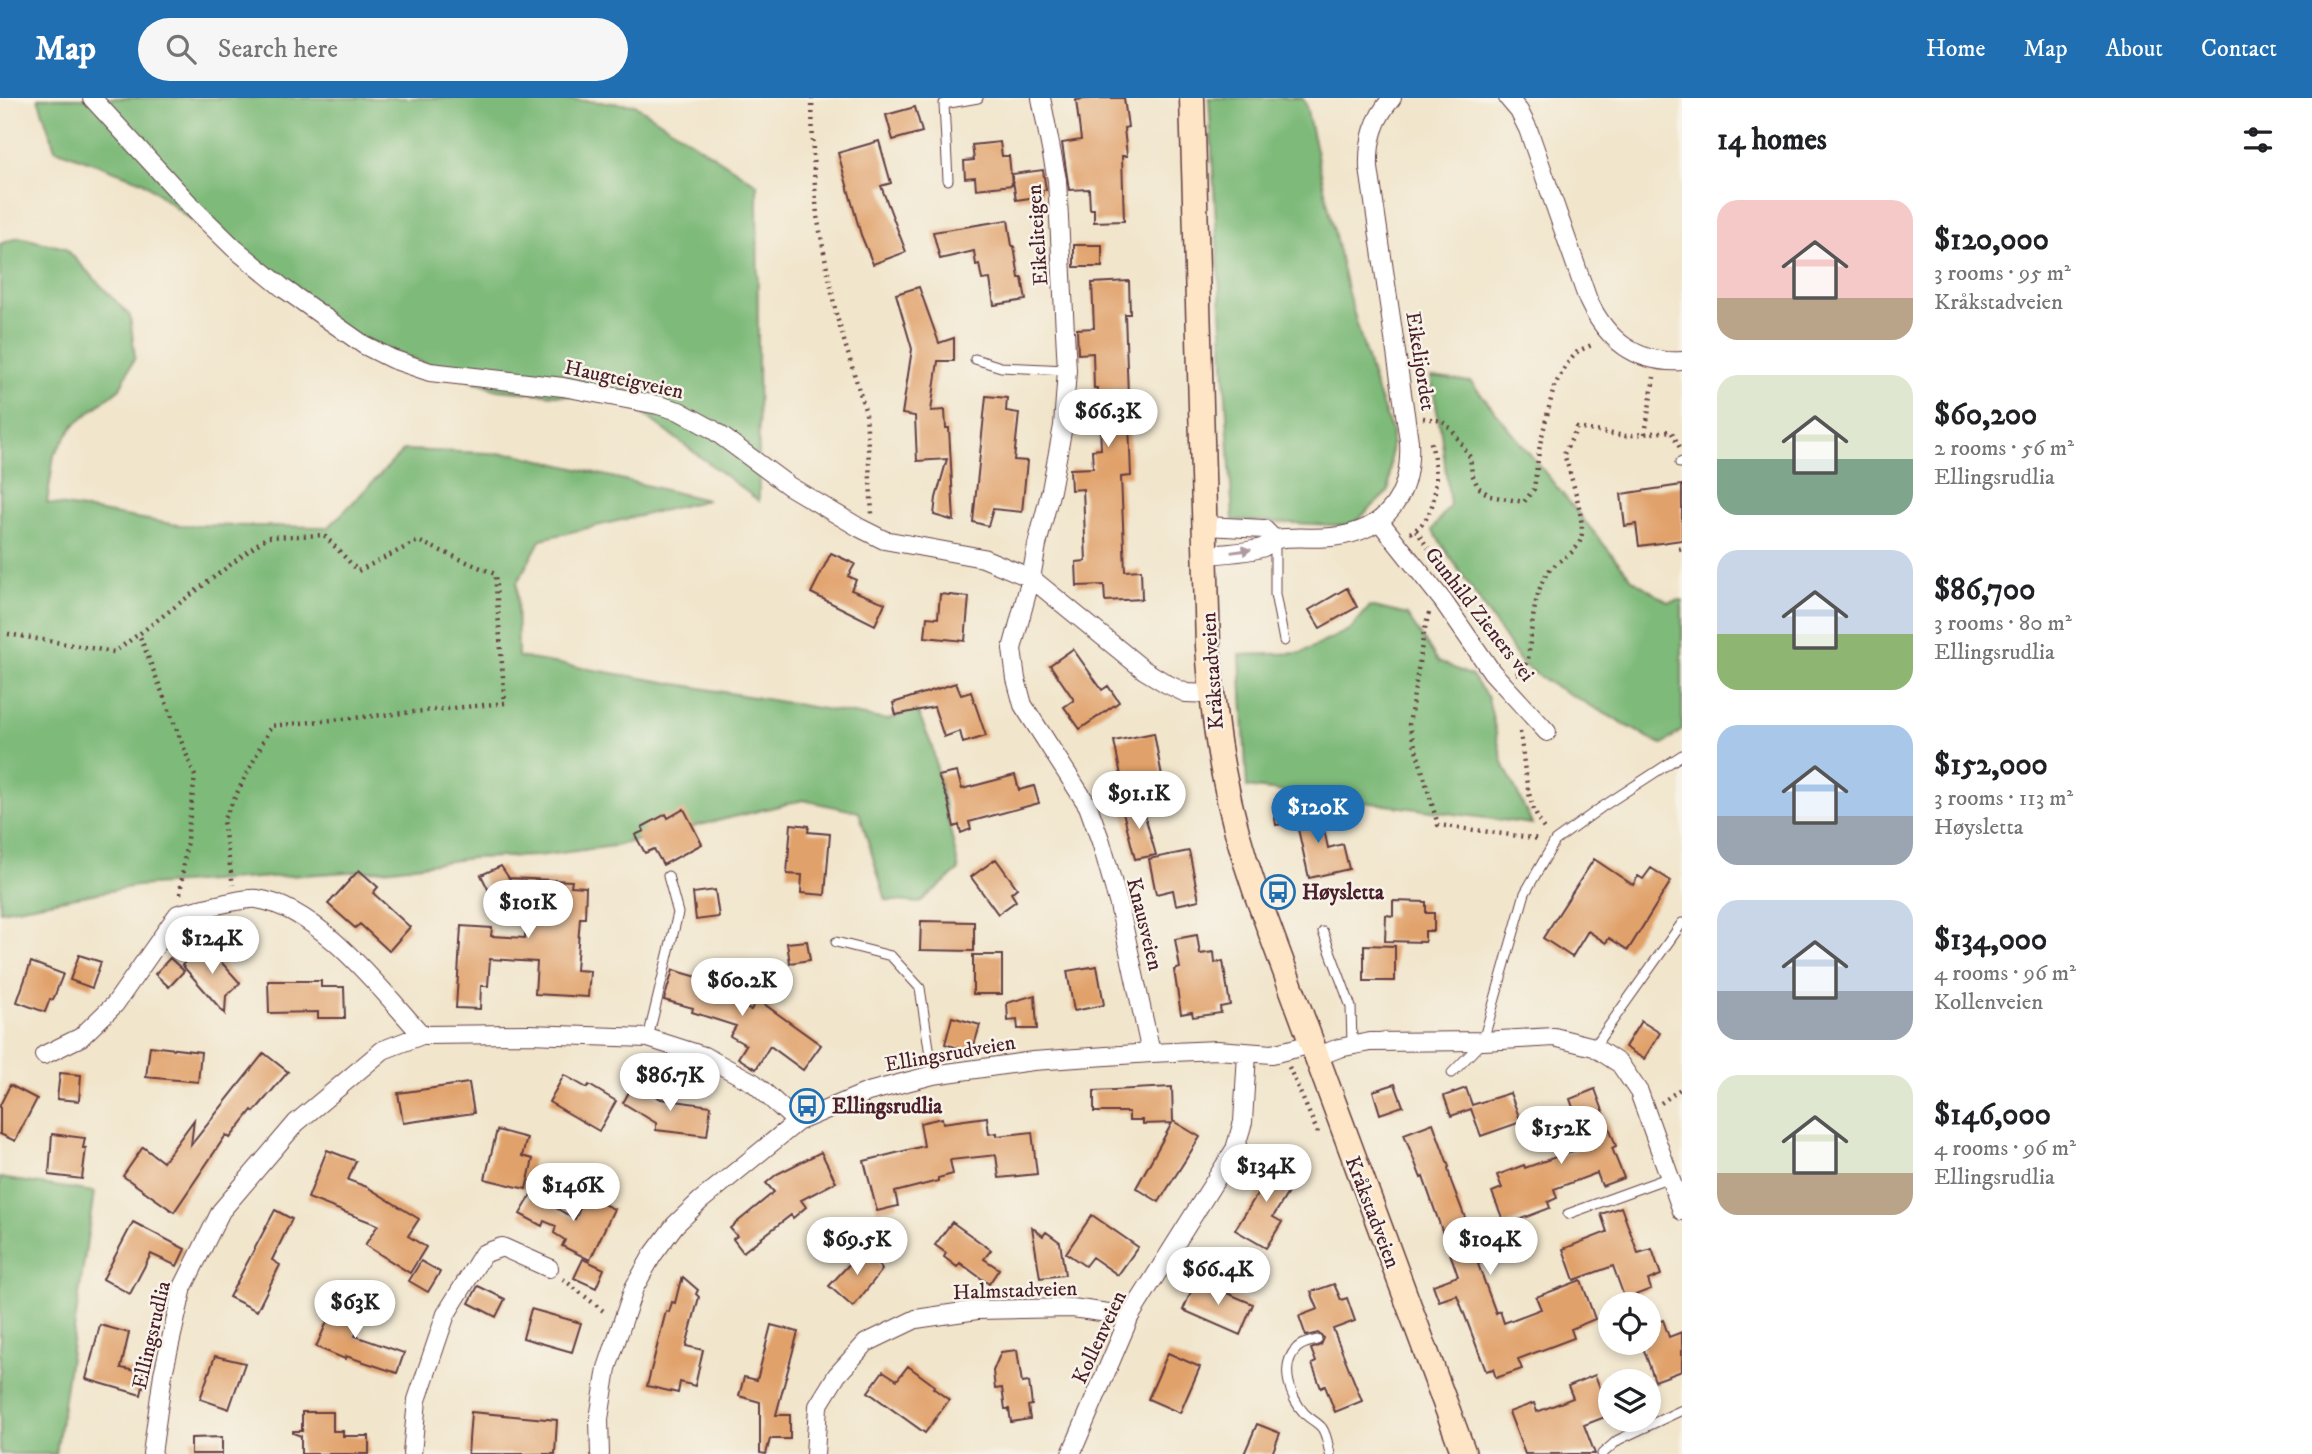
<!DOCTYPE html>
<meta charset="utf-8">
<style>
body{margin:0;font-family:"IM FELL DW Pica",serif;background:#f6f6f6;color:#202124;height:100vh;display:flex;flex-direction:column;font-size:26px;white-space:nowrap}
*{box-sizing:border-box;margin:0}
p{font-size:23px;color:#757577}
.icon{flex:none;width:38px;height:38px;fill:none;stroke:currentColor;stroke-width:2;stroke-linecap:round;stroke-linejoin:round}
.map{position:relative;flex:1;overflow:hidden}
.sheet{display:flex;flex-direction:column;background:#fff;width:630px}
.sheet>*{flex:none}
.tools{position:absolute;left:1598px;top:1194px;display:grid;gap:14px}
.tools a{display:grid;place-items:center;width:63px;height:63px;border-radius:50%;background:#fff;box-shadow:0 4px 10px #0003;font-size:35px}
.price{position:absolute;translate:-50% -60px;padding:0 16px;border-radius:24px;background:#fff;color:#222;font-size:23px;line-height:46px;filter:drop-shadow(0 2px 4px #0008)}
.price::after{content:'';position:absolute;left:50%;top:42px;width:21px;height:16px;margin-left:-10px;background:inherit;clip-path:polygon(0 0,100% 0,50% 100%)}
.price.on{background:#1f6fb2;color:#fff}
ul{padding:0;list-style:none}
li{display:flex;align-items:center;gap:21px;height:175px;padding:0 35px}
li span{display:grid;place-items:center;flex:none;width:196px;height:140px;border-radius:21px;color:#555}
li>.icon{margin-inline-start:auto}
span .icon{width:84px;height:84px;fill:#fffc;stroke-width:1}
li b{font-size:30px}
h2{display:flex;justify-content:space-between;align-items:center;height:84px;padding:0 35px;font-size:30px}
header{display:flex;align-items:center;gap:42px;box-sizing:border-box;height:98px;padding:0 35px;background:#1f6fb2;color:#fff}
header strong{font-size:33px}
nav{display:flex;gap:38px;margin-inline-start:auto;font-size:24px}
.search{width:490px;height:63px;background:#f6f6f6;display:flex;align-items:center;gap:18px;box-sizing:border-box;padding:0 24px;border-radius:38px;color:#757577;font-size:26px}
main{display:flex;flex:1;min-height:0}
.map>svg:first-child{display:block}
.forest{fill:#7eba79;stroke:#646c52;stroke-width:2}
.building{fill:#e1a16a}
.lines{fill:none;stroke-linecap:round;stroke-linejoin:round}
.lane-casing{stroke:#633d43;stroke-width:11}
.street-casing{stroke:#633d43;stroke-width:20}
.secondary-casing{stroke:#633d43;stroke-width:27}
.path{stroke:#633d43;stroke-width:4.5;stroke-dasharray:2 5;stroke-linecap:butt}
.lane{stroke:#fff;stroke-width:9}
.street{stroke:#fff;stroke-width:18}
.secondary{stroke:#fde5c5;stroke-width:24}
.oneway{fill:#ae9aa0}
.labels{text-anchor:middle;stroke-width:5;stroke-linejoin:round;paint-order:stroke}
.street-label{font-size:21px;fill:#4a1f2b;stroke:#f7f3e8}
.poi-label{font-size:21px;font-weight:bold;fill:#4a1f2b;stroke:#f7f3e8;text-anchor:start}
</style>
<header>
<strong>Map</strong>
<div class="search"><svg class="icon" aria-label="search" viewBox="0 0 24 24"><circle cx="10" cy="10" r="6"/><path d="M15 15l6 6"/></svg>Search here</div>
<nav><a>Home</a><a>Map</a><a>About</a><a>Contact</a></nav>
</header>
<main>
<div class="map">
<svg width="1682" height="1356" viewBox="0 0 1682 1356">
<rect width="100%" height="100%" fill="#f7f3e8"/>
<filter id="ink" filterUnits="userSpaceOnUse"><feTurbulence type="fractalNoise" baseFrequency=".0143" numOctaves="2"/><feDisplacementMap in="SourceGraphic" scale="14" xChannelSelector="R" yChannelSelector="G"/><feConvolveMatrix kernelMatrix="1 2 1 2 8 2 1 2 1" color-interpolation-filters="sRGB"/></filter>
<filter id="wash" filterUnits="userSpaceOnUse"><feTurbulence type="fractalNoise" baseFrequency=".00686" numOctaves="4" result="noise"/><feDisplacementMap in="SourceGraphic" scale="28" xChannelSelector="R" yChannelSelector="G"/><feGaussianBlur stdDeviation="1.57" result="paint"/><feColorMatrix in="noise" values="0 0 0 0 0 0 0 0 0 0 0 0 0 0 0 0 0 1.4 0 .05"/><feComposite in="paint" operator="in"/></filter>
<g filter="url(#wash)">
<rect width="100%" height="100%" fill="#f1e5cb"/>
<!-- forest -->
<path class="forest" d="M38 0H552L635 7 757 86 759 403 626 303 497 292 324 228 142 83 55 51Z
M1209 0H1302L1305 4 1348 195 1375 288 1392 334 1389 393 1351 428 1233 422Z
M19 139 65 150 130 218 135 259 120 290 74 327 54 357 47 405 178 427 329 429 404 352 516 356 707 402 541 441 517 485 518 559 888 622 916 610 932 648 959 772 919 805 886 802 859 714 803 702 614 748 538 758 472 760 393 771 136 788 0 813V146Z
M1431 279 1471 284 1632 481 1668 504 1682 502V632L1662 647 1549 585 1522 566 1432 432 1450 407 1441 335Z
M1370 508 1407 517 1438 563 1472 578 1488 600 1503 665 1532 726 1247 689 1240 557 1301 555 1351 531Z
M0 1080 94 1094 56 1356H0Z"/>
<g id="blocks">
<!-- building -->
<path class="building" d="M1092 0H1124L1128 29 1124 30 1127 58H1122L1124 123 1094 124V111H1090L1089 91 1069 92 1062 45 1081 42 1076 2Z
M915 9 922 34 893 42 886 17Z
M879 43 891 85 881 88 906 154 873 166 861 137 838 55Z
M1000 44 1002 58H1009L1012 87 976 91 975 79 965 80 964 63 974 62 972 47Z
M1043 72 1046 92H1042L1043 98 1016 102 1012 76Z
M1008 122 1012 148H1014L1019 180H1022L1026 202 994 207 990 181 982 182 979 166 976 167 974 153 940 161 933 134Z
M1074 147H1102V169H1074Z
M1129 183 1130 216H1125L1131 378 1121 379 1125 473 1141 472 1142 501 1105 503 1104 487 1077 488 1076 464 1086 463 1083 391 1071 392 1070 371 1093 370 1092 352 1101 351 1099 303 1097 290H1094L1093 255 1078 256 1077 231 1094 230 1092 185Z
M919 189 939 245 954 240V263H938L931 313 945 312 946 330H949L954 423 934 417 936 400 947 361 917 363 915 318 902 316 912 251 896 196Z
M986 298 1007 300 1006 313 1019 315 1014 362 1027 363 1022 414 993 411 988 428 973 424Z
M1682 387V442L1639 448 1636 426 1625 428 1621 396Z
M831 455 855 466 848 478 856 482 851 492 885 505 875 527 811 495Z
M1347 490 1357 509 1320 530 1309 512Z
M940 496 969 499 965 543 925 539 927 519 938 520Z
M1073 551 1102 592 1108 588 1119 604 1080 631 1064 609 1074 602 1050 567Z
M956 585 961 597 971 594 986 638 963 645 960 633 944 639 934 609 896 617 893 605Z
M1154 635 1163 684 1124 692 1114 643Z
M957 674 962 691 1015 677 1019 692 1034 688 1039 705 969 724 971 731 961 735 959 727 954 729 948 702 938 678Z
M1291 701 1295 724 1276 727 1273 708H1276L1275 704Z
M1141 704 1156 757 1135 761 1122 710Z
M1319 708 1328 750 1343 746 1349 771 1309 780 1294 713Z
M684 711 702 746 663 767 654 751 645 755 635 737 644 733 642 729 666 716 668 720Z
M791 726 809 728 808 734 830 736 825 797 801 795 802 777 787 776Z
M1189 753 1199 802 1176 807 1173 792 1156 796 1149 761Z
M996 761 1017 790 1011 795 1016 803 998 816 971 779Z
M1594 761 1633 787 1638 778 1643 781 1651 770 1671 783 1628 852 1609 840 1606 845 1588 833 1572 859 1543 840Z
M501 768 509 780 572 783 571 788 586 789 585 820H580L576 872 590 873 588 899 535 896 537 864 490 861 488 888H481L480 911 456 910 461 828 492 830 491 838 525 840 528 786 494 803 481 777Z
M359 772 378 789 373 795 410 829 389 853 360 826 355 830 328 806Z
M715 792 719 819 696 822 693 795Z
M1393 803 1426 804V815H1434V833H1425V844L1385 843 1386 817 1393 818Z
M921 823 974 824V853L920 852Z
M1197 837 1200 856 1214 854 1215 865 1223 863 1230 907 1220 909 1221 915 1193 919 1192 914 1181 916 1174 872 1180 870 1175 841Z
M807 843 810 862 790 865 787 845Z
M205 846 240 885 226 898 225 916 182 867Z
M1364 847 1395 848V883H1364Z
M79 857 101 864 92 890 70 882Z
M973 857H1002V896H973Z
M170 860 184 873 169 889 155 876Z
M31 864 63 876 53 902 50 901 45 914 17 904Z
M706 865 728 872 721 903 751 912 757 901 821 947 803 972 770 948 756 971 738 960 746 947 730 938 736 928 692 914 693 910 664 902 673 872 701 880Z
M1097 868 1104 907 1074 913 1067 873Z
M268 883H321V889H344L345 920H318V914L269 915Z
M1035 897 1037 931H1018L1017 922 1008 923 1007 905Z
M952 919 980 927 972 954 945 946Z
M1641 923 1660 935 1644 961 1625 949Z
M150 948 201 954 198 984 146 979Z
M264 955 288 974 254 1014 252 1012 230 1040 226 1037 174 1114 123 1078 143 1049 163 1064 194 1022 191 1047Z
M60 975 81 977 79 1003 57 1001Z
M564 977 587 990 589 987 616 1003 599 1033 549 1004Z
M469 985 474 1015 403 1025 398 995Z
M634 985 661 1001 711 1008 707 1038 656 1032V1025L623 1005Z
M1395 986 1403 1008 1380 1016 1373 993Z
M10 987 37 1001 15 1043 0 1036V1007Z
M1172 989 1173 1023 1200 1039 1159 1104 1136 1090 1172 1025 1143 1026V1022H1129V1014H1094V993Z
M1466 990 1472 1007 1510 995 1521 1024 1481 1038 1471 1011 1451 1018 1444 998Z
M1595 991 1616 1048 1612 1050 1624 1080 1602 1088 1597 1075 1554 1091 1557 1100 1548 1104 1550 1110 1505 1127 1492 1094 1502 1090 1497 1077 1524 1067 1525 1070 1587 1048 1570 1001Z
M987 1019 989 1036 997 1035V1038L1032 1034 1037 1076 999 1080 996 1057 950 1062 953 1076 938 1080V1083L895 1094 898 1108 877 1113 864 1063 924 1048 920 1025 942 1020 943 1025Z
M1433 1025 1449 1069 1448 1070 1451 1083 1482 1164 1478 1166 1496 1215 1500 1213 1504 1225 1541 1211 1536 1199 1581 1182 1595 1221 1571 1231 1574 1240 1518 1261 1522 1271 1496 1280 1493 1271 1486 1273 1457 1197 1439 1203 1433 1187 1458 1178 1423 1079 1421 1080 1404 1036Z
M497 1032 527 1040 522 1058 533 1061 526 1091 485 1081Z
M52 1036 85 1040 83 1050H86L82 1081 49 1077Z
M327 1052 356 1063 348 1082 367 1089 419 1121 408 1138 426 1149 410 1175 365 1147 378 1127 308 1100Z
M821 1054 836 1084 801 1102 806 1109 793 1120 791 1117 743 1154 733 1141 737 1138 730 1130 774 1094 766 1085 777 1076Z
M1267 1061 1297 1080 1273 1119 1282 1124 1266 1150 1235 1132 1259 1093 1251 1087Z
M532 1096 575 1121 586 1098 614 1111 590 1162 562 1148 565 1142 554 1135 556 1128 544 1123 542 1128 520 1116Z
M1621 1109 1638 1155 1652 1151 1661 1177 1648 1182 1651 1191 1625 1201 1613 1168 1574 1182 1563 1151 1607 1134 1601 1116Z
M275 1112 292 1121 272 1162 280 1167 257 1213 229 1199Z
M1092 1117 1138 1149 1118 1177 1092 1159 1085 1168 1066 1155Z
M133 1124 185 1151 177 1168 151 1156 130 1196 103 1181Z
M952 1124 991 1152 984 1161 999 1171 989 1186 960 1165 957 1169 944 1159 946 1155 935 1147Z
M1032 1129 1043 1138 1046 1134 1060 1144 1065 1177 1040 1180Z
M868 1146 882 1172 853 1209 829 1188Z
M583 1161 604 1171 596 1190 574 1180Z
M421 1163 440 1174 428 1194 409 1183Z
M683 1179 698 1192 696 1196 699 1199 686 1248 703 1252 695 1288 680 1284 678 1295 647 1288 666 1213 669 1214 672 1204 675 1205 681 1181 682 1183Z
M1196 1182 1253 1206 1240 1237 1183 1212Z
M1334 1186 1341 1202 1347 1200 1355 1223 1333 1231 1362 1303 1335 1314 1325 1288 1321 1290 1312 1266 1316 1264 1311 1251 1321 1247 1324 1240 1318 1235 1306 1238 1299 1218 1318 1211 1311 1194Z
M478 1188 505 1201 496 1219 469 1205Z
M337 1201 366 1214 355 1238 404 1255 397 1275 346 1258 345 1261 316 1249Z
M531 1211 581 1225 572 1254 523 1240Z
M1663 1222 1669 1239 1682 1234V1273L1655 1283 1641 1244H1648V1228Z
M100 1227 129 1235 121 1270 146 1275 141 1297 86 1281Z
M771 1227 798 1234 776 1317H790V1341H770L766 1356 760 1355V1304L739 1298 744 1279 757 1282Z
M1017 1252 1022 1285 1029 1284 1032 1307 1028 1308 1030 1321 1011 1324 1009 1311H1005L1002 1290 995 1291 993 1273 1001 1254Z
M1168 1255 1200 1269 1180 1315 1148 1301Z
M215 1258 245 1265 229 1311 200 1301Z
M908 1268 935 1288 933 1290 949 1302 925 1335 868 1294 883 1273 897 1282Z
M1595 1277 1600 1290 1610 1287V1317L1584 1327 1595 1356H1525L1509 1314 1534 1305 1537 1314 1573 1300 1568 1288Z
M302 1314H333V1333H343V1338H369V1356H301V1338L293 1335V1333H302Z
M471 1314 557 1322 555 1356H468Z
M1257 1326 1280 1335 1272 1356H1244Z
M222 1339V1356H191V1340Z"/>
</g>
</g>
<g filter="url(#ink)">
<use href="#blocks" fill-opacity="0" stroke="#633d43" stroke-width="2"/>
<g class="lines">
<!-- lane casing -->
<g class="lane-casing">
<path id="lane" d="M948 82 944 6 978 0
M975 261 1001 269 1067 272
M1680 365 1682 364
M1275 443V496L1284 543
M1323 834 1351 909 1352 946
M836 844 891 858 920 890 933 977
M648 940 678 815 668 778
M1594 949 1682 825
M1452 975 1483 943 1525 795 1555 743 1602 709 1682 657
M1568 1116 1670 1079
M1317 1242C1310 1244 1302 1245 1297 1250 1279 1267 1290 1300 1305 1316 1310 1321 1317 1324 1322 1330 1327 1337 1328 1348 1330 1356
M1602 1356 1618 1342 1682 1312"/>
</g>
<!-- street casing -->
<g class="street-casing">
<path id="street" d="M92 0 194 111 234 150 283 190 364 247 392 261 430 274 563 289 658 307 679 313 712 331 789 388 860 430 884 442 983 460 1031 480 1144 572 1167 586 1186 595 1211 596
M1041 0 1057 82 1067 272 1063 328 1051 392 1037 447 1031 480 1012 551 1016 581 1023 607 1088 708 1101 744 1119 807 1151 955
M1508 0 1519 13 1528 31 1588 202C1607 242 1636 266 1682 263
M1380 424 1443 503 1492 574 1547 634
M1206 428 1264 431 1274 441
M1205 457C1219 456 1253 454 1264 449 1269 447 1271 442 1277 441 1295 438 1314 441 1332 439 1388 433 1412 397 1409 343L1369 70C1368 42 1374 21 1392 0
M44 957 81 939 115 906 178 816C194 813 244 799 257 801 319 810 382 893 422 937
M1316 959 1339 950 1370 944 1483 943 1554 939 1594 949 1620 966 1639 994 1682 1113
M152 1356 163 1276 183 1189 221 1113 296 1025 383 952 422 937 528 936 648 940 704 958 754 985 797 1024
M412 1356 417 1302 446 1216 483 1156 502 1149 549 1170
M600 1356 599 1321 607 1270 634 1190 652 1158 675 1127 700 1103 797 1024 868 994 933 977 1033 963 1151 955 1217 952 1272 956 1312 946
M815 1356 818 1308 837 1277 866 1245 916 1221 977 1212 1072 1210 1130 1218
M1071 1356 1130 1218 1235 1051 1243 1024 1247 955"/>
</g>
<!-- secondary casing -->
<g class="secondary-casing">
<path id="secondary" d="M1192 0 1208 548C1214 636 1226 710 1256 795L1464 1356"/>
</g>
<!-- path -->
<path class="path" d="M812 0 813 58 817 118 836 216 866 315 872 416
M1423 320 1443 323 1452 332 1470 359 1472 376 1478 389 1490 398 1524 404 1534 391 1540 346 1554 289 1566 267 1578 253 1594 246
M1645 336 1654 279
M1416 432 1428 450
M1410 435C1442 419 1438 370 1430 341
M1679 451 1682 450
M1429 515 1424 534 1409 627 1438 727 1540 741
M8 536 114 554 139 536
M1516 576 1523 572 1528 562C1531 538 1533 494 1548 474 1558 461 1577 456 1581 440 1586 423 1570 375 1564 356L1577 330 1625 338 1671 333 1680 350
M1520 634C1525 667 1525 705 1545 732
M180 796 195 678 139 536 267 439 324 437 358 473 418 443 495 476 505 605 271 628 223 723 233 787
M1289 969 1318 1035
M1661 1005 1682 990
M563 1181 606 1215"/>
<!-- lane -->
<use href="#lane" class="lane"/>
<!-- street -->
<use href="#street" class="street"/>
<!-- secondary -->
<use href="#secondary" class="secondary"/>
</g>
<!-- one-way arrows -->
<defs><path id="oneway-solid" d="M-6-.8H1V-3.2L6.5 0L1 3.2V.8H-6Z" transform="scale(1.75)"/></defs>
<use class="oneway" href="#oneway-solid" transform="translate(1241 453) rotate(-8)"/>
</g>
<!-- icons -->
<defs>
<g id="bus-ring" transform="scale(1.75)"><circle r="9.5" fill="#f7f3e8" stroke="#1f6fb2" stroke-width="1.5"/><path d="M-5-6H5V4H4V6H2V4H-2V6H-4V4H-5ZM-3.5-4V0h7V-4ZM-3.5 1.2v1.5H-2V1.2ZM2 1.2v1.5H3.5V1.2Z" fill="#1f6fb2"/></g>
</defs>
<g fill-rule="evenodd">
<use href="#bus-ring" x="1278" y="794"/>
<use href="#bus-ring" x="807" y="1008"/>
</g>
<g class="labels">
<!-- street labels -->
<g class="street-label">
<text transform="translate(1037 137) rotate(-94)" y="7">Eikeliteigen</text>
<text transform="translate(1421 263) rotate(81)" y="7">Eikelijordet</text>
<text transform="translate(624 281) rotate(12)" y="7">Haugteigveien</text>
<text transform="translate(1480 516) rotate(52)" y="7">Gunhild Zieners vei</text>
<text transform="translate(1212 573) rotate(-94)" y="7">Kråkstadveien</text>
<text transform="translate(1145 826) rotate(76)" y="7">Knausveien</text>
<text transform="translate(950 955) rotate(-10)" y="7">Ellingsrudveien</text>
<text transform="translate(1373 1114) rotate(69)" y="7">Kråkstadveien</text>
<text transform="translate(1015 1192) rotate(-2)" y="7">Halmstadveien</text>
<text transform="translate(151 1237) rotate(-77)" y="7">Ellingsrudlia</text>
<text transform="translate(1099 1239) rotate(-65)" y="7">Kollenveien</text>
</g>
<!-- poi labels -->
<g class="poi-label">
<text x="1302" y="801">Høysletta</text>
<text x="832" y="1015">Ellingsrudlia</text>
</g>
</g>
</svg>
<div class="tools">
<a><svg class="icon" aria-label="locate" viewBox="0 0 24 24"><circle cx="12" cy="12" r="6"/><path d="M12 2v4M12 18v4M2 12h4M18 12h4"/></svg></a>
<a><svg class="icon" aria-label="layers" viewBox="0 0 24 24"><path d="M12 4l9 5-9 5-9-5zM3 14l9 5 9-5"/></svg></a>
</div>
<b class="price" style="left:1108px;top:351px">$66.3K</b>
<b class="price" style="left:1139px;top:733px">$91.1K</b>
<b class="price on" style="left:1318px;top:747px">$120K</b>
<b class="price" style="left:528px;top:842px">$101K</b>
<b class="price" style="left:212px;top:878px">$124K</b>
<b class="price" style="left:742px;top:920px">$60.2K</b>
<b class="price" style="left:670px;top:1015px">$86.7K</b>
<b class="price" style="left:1561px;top:1068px">$152K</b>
<b class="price" style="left:1266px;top:1106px">$134K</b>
<b class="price" style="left:573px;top:1125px">$146K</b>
<b class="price" style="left:857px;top:1179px">$69.5K</b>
<b class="price" style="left:1490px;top:1179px">$104K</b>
<b class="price" style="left:1218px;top:1209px">$66.4K</b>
<b class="price" style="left:355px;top:1242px">$63K</b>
</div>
<section class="sheet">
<h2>14 homes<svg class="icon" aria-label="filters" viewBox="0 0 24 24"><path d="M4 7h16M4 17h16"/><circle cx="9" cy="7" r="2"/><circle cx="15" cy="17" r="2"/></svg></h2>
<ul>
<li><span style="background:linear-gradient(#f6c9c9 70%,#b9a48a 0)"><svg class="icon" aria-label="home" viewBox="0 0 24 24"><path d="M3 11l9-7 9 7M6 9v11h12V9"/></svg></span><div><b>$120,000</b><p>3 rooms · 95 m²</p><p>Kråkstadveien</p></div></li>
<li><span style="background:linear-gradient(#dfe7d0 60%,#7fa58c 0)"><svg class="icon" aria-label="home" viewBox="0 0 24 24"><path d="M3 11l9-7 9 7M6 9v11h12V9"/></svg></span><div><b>$60,200</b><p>2 rooms · 56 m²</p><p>Ellingsrudlia</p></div></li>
<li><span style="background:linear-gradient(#c9d6e8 60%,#8fb573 0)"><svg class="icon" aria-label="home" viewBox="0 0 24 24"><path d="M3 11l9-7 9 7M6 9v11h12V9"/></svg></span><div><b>$86,700</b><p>3 rooms · 80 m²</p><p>Ellingsrudlia</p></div></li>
<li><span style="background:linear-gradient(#a9c7e8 65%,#9aa5b1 0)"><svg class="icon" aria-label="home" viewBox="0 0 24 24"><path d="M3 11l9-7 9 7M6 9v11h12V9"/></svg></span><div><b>$152,000</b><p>3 rooms · 113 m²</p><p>Høysletta</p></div></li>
<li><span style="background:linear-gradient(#c9d6e8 65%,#9aa5b1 0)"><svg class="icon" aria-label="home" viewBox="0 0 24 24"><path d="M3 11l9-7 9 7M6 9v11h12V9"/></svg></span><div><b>$134,000</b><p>4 rooms · 96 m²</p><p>Kollenveien</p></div></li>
<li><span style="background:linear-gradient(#dfe7d0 70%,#b9a48a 0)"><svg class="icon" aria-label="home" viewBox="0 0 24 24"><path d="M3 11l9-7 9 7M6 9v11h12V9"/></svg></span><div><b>$146,000</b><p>4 rooms · 96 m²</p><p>Ellingsrudlia</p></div></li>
</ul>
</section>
</main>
